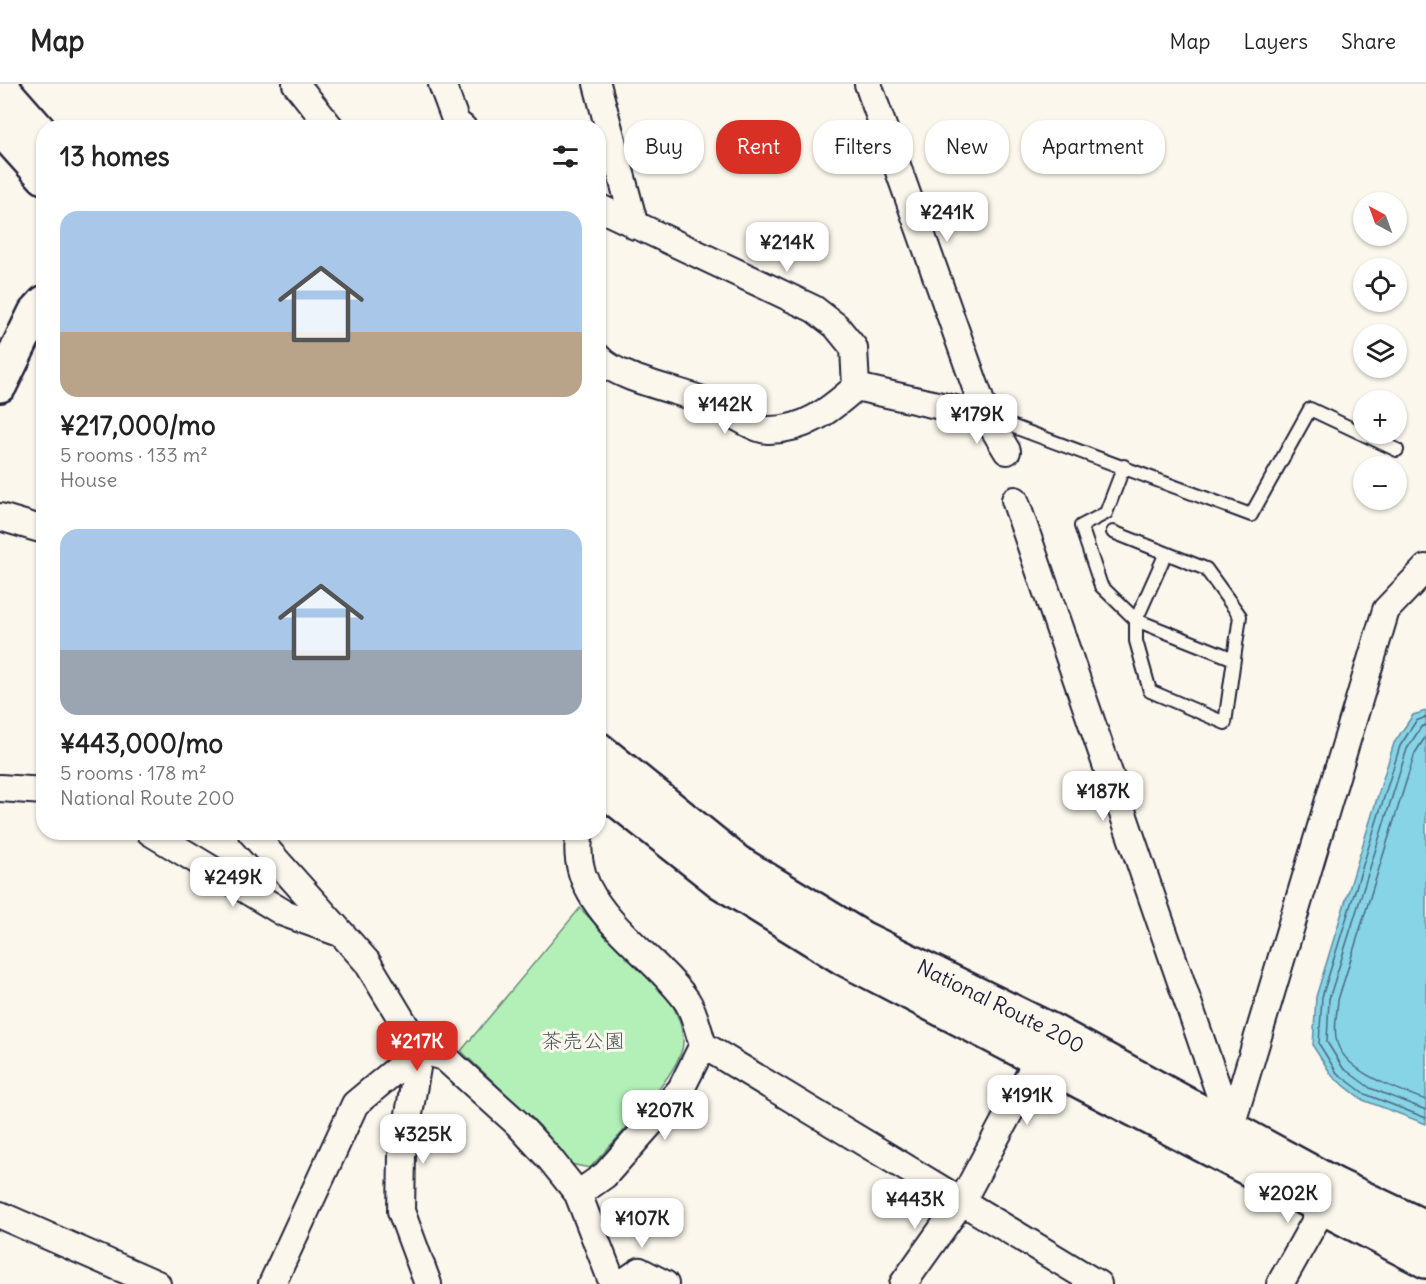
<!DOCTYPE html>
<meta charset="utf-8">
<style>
body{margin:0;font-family:Delius,"Klee One",sans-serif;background:#f2f2f2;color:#222;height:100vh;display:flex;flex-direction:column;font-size:22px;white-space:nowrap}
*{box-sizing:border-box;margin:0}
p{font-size:20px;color:#767676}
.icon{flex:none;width:33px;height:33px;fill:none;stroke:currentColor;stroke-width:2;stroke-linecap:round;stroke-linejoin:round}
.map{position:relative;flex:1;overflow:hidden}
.sheet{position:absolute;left:36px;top:36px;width:570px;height:720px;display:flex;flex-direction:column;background:#fff;border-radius:24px;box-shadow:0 2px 4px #0004}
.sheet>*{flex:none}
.guide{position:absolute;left:624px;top:36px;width:570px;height:54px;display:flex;gap:12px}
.needle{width:39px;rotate:319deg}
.buttons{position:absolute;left:1353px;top:108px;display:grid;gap:12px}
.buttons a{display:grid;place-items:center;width:54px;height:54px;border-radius:50%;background:#fff;box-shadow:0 2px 4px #0004;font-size:30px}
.price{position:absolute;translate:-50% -51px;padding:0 14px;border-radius:12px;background:#fff;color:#222;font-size:20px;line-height:39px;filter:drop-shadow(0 2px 3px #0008)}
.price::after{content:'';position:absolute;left:50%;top:36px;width:18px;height:14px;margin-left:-9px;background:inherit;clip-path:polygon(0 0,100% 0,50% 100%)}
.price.current{background:#d93025;color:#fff}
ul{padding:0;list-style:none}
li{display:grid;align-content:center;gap:12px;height:318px;padding:0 24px}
li span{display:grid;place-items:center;height:186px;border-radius:18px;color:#555}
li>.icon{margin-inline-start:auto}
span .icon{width:108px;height:108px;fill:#fffc;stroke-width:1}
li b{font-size:26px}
h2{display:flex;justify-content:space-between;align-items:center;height:72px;padding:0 24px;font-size:26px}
.chip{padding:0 21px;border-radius:24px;background:#fff;box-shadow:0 2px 4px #0004;font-size:21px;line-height:54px}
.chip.current{background:#d93025;color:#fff}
header{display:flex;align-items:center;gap:36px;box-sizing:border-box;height:84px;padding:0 30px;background:#fff;border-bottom:2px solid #e0e0e0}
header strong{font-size:28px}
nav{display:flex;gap:33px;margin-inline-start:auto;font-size:21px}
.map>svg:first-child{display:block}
.green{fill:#b2f0b7;stroke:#6a8979;stroke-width:1.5}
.water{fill:#87d4e7;stroke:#5f8da2;stroke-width:1.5}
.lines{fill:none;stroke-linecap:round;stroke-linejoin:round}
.shore{stroke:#4a6980;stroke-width:1.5}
.lane-casing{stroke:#22223b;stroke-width:16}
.street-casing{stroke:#22223b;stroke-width:30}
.secondary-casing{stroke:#22223b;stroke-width:38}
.highway-casing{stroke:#22223b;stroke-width:38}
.lane{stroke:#fbf7ec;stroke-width:12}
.street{stroke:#fbf7ec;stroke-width:26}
.secondary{stroke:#fbf7ec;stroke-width:33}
.highway{stroke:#fbf7ec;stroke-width:33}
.labels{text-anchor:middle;stroke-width:6;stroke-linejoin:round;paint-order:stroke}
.street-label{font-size:21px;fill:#22223b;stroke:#fbf7ec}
.park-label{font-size:21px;fill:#46565a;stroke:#fbf7ec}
</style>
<header>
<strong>Map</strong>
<nav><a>Map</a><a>Layers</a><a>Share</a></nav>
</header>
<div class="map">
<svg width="1426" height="1200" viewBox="0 0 1426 1200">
<rect width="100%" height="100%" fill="#fbf7ec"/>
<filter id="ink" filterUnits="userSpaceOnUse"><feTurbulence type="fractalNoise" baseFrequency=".0167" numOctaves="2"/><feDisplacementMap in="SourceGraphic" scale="12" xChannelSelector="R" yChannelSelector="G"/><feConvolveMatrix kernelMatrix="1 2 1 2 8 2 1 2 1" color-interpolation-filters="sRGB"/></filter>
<g filter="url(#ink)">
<!-- green -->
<path class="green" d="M580 824 671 918C677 930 683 943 683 958 684 987 611 1060 590 1084L570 1080 540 1042 461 967Z"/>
<!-- water -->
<path class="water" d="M1426 627V1040L1363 1016 1333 993 1313 962 1316 913 1394 659 1413 631Z"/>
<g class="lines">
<!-- shore -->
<path class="shore" d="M1426 633 1416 637 1400 662 1322 913 1319 960 1337 989 1365 1010 1426 1034
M1426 641 1421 643 1407 665 1329 915 1327 958 1343 984 1370 1004 1426 1026
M1426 652 1415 669 1338 916C1337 928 1334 943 1336 954 1341 988 1399 1006 1426 1016"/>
<!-- lane casing -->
<g class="lane-casing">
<path id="lane" d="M990 334 1251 431 1310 325 1397 366
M1113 448 1206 485 1240 532 1225 639 1150 607 1136 557V536L1101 502 1081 442 1106 429 1124 382
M1166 469 1136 536 1234 575"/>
</g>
<!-- street casing -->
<g class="street-casing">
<path id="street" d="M296 0 331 44
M442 0 456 38 463 44
M597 0 635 142
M868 0 986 332 1007 367
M598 123 814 225 836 242 854 264 856 303
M598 273C618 297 688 307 717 322 729 328 756 346 767 346 804 347 830 326 856 303
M856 303 986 332
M1015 416 1232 1046
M0 433 44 446
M0 704 44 707
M150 748 284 829 340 849
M251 748 367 878 420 966 444 973 517 1039 550 1075 578 1110 613 1200
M580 748C565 822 651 865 687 917 695 929 698 947 703 961L1098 1200
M420 966 402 1071 401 1127 428 1200
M1229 1049 1386 526 1426 484
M578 1110 605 1091 681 1005 703 961
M0 1131 157 1200
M272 1200 355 1020 420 966
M621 1200 640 1187 665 1200
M903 1200 962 1117 1047 958
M1280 1200 1332 1107"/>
</g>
<!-- secondary casing -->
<g class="secondary-casing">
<path id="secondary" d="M0 301 35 229 44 219"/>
</g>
<!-- highway casing -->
<g class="highway-casing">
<g id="highway">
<path d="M0 2 44 52"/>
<path d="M0 44 44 93"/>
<path id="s1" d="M598 665 737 778 862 854 1052 947 1335 1101 1426 1144"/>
<path d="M598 701 721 798 845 875 1426 1177"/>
</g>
</g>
<!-- lane -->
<use href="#lane" class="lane"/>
<!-- street -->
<use href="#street" class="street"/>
<!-- secondary -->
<use href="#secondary" class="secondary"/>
<!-- highway -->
<use href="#highway" class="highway"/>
</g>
</g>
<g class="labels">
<!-- street labels -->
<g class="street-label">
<text dy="7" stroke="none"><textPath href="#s1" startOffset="480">National Route 200</textPath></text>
</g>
<!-- park labels -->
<g class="park-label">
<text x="583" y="964">茶売公園</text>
</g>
</g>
</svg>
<div class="buttons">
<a><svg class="needle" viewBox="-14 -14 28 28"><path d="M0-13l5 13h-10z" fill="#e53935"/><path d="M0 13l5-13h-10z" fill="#767676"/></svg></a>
<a><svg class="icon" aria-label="locate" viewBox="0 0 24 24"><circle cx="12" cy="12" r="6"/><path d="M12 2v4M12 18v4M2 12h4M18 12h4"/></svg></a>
<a><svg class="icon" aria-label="layers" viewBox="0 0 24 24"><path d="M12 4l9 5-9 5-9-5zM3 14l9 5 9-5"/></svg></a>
<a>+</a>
<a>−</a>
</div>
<b class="price" style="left:947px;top:159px">¥241K</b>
<b class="price" style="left:787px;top:189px">¥214K</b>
<b class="price" style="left:725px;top:351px">¥142K</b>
<b class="price" style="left:977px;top:361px">¥179K</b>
<b class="price" style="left:1103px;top:738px">¥187K</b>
<b class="price" style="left:233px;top:824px">¥249K</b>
<b class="price current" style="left:417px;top:988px">¥217K</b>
<b class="price" style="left:1027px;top:1042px">¥191K</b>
<b class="price" style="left:665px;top:1057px">¥207K</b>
<b class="price" style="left:423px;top:1081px">¥325K</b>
<b class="price" style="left:1288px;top:1140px">¥202K</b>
<b class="price" style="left:915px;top:1146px">¥443K</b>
<b class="price" style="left:642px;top:1165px">¥107K</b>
<div class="guide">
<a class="chip">Buy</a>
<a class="chip current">Rent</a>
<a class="chip">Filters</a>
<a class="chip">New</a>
<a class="chip">Apartment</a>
</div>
<section class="sheet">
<h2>13 homes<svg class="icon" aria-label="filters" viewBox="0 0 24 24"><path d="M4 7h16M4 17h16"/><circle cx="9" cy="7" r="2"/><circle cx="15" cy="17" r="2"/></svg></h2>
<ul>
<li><span style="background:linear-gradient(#a9c7e8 65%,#b9a48a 0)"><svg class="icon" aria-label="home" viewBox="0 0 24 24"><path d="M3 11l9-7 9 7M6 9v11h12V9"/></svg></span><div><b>¥217,000/mo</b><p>5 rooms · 133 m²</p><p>House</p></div></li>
<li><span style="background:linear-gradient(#a9c7e8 65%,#9aa5b1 0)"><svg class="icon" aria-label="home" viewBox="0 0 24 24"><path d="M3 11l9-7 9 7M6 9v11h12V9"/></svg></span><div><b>¥443,000/mo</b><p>5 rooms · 178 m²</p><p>National Route 200</p></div></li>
</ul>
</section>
</div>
